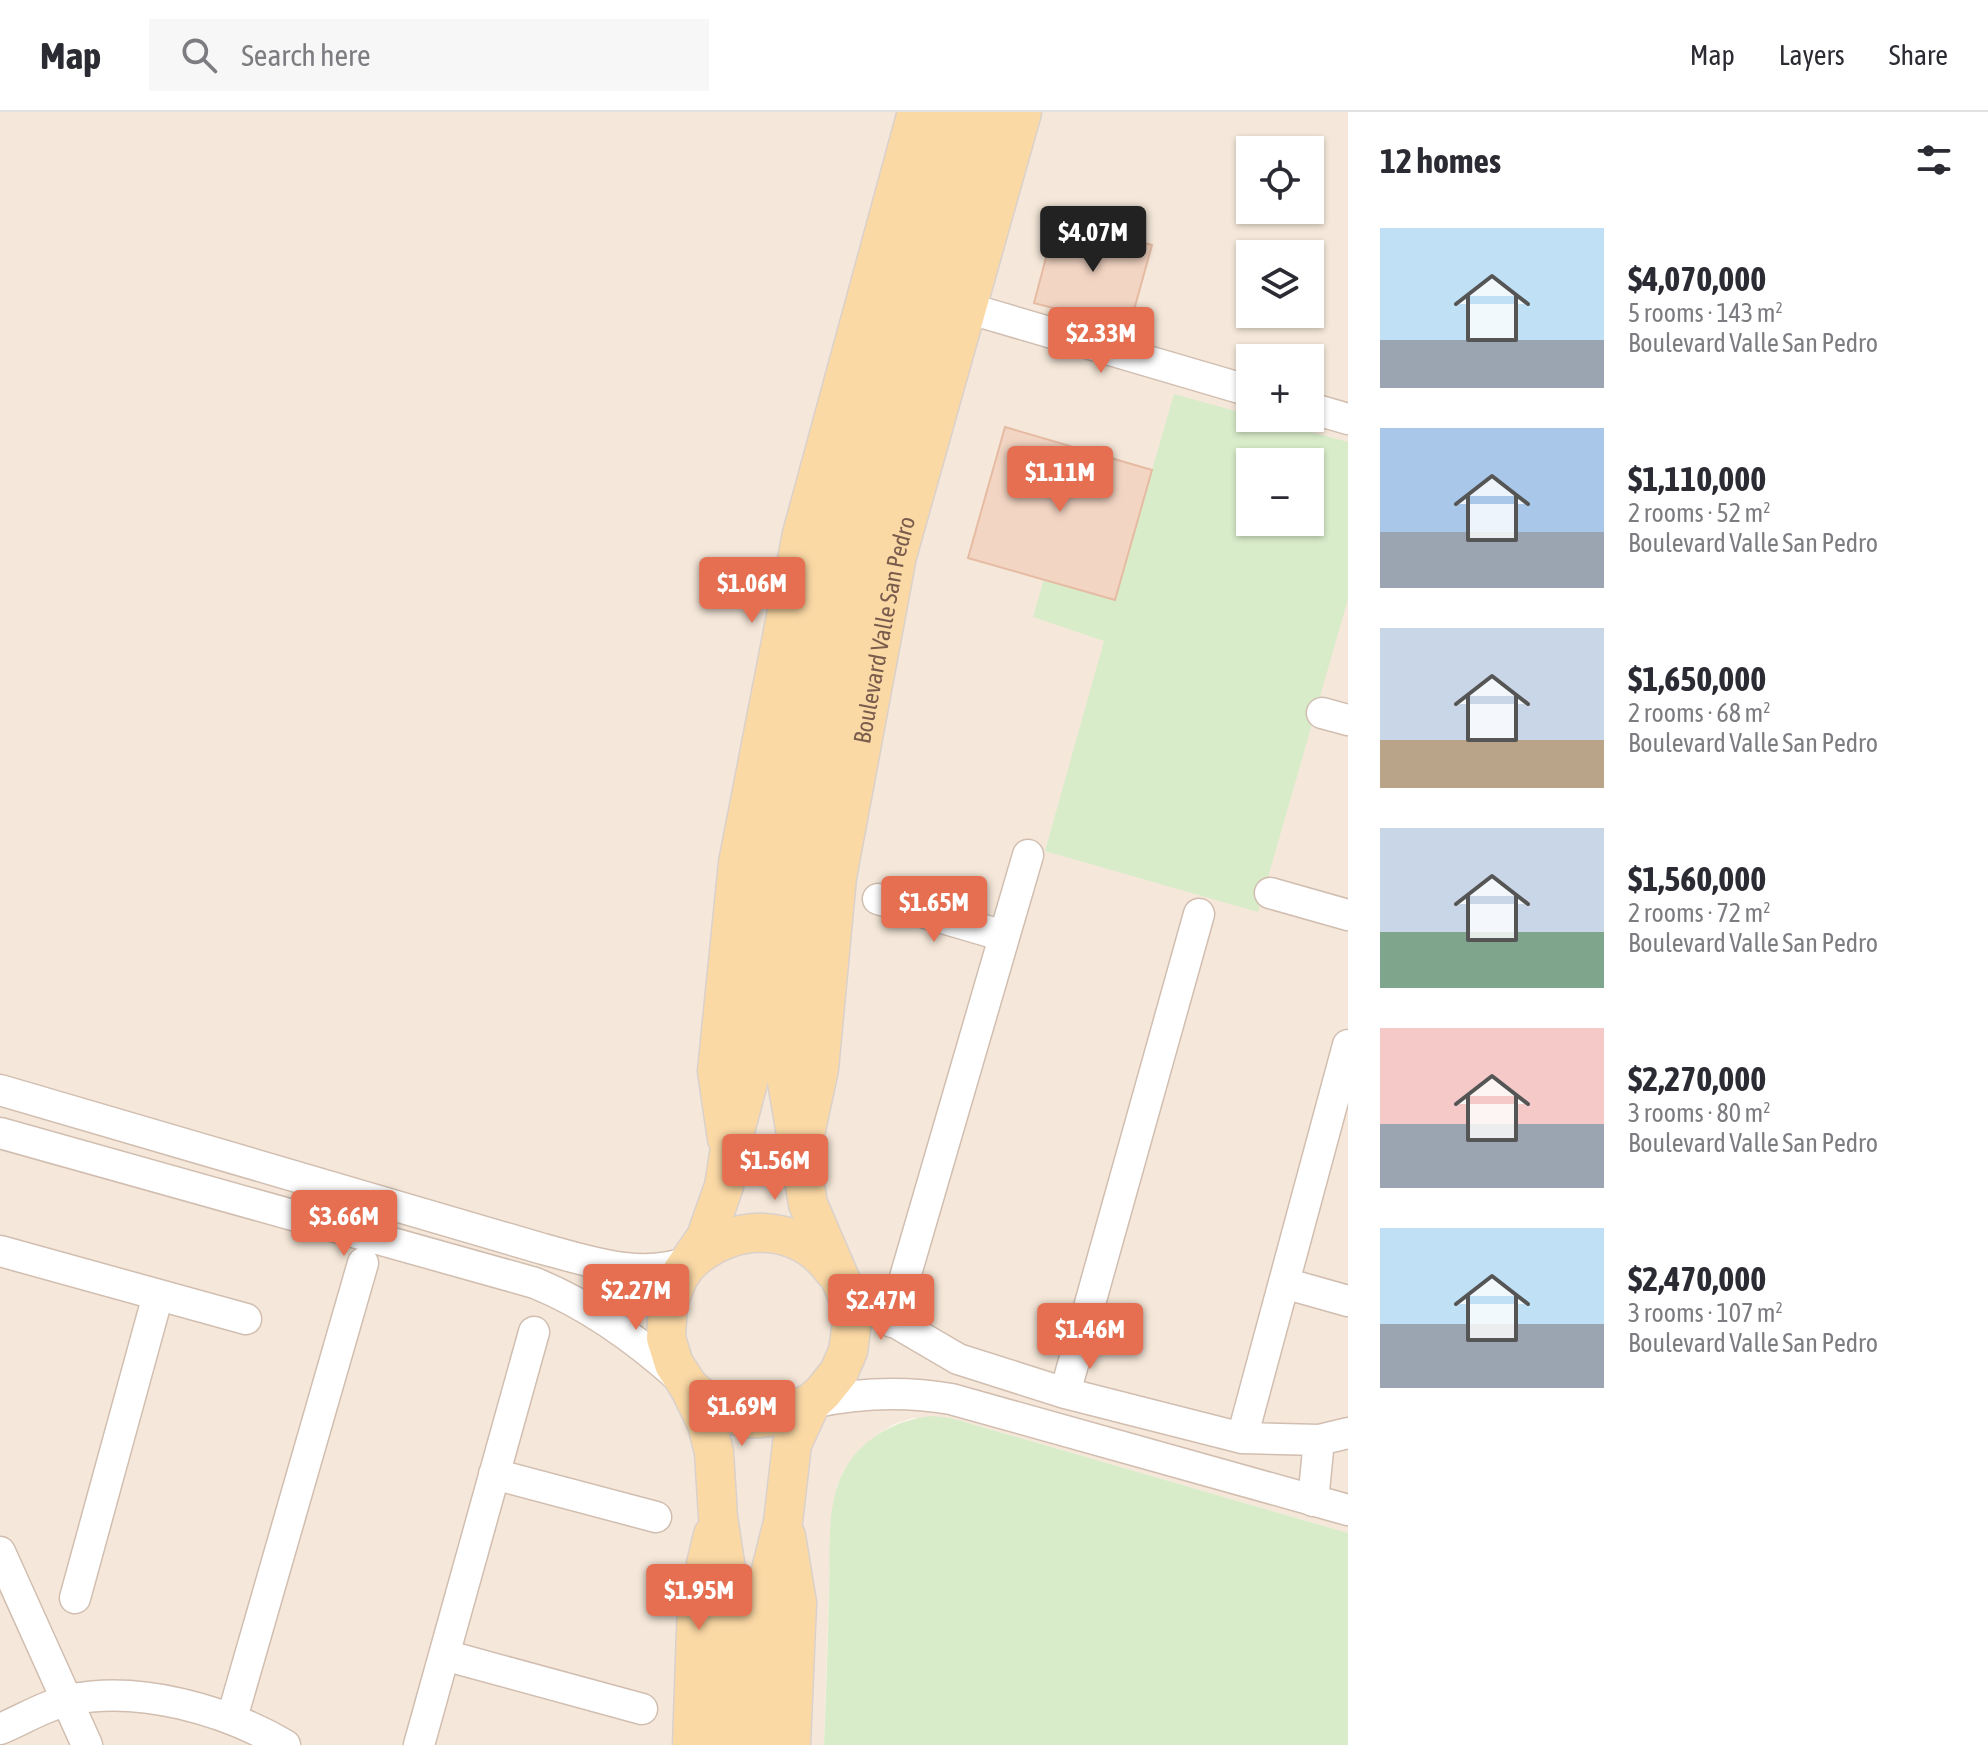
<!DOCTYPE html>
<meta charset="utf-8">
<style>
body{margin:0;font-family:"Asap Condensed",sans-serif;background:#f7f7f7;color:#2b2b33;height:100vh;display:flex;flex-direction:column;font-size:30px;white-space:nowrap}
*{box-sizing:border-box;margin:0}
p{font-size:26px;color:#7c7c81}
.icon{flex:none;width:44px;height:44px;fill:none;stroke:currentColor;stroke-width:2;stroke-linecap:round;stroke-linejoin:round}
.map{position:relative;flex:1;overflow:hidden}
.drawer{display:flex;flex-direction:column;background:#fff;width:640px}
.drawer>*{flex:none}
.tools{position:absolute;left:1236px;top:24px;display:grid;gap:16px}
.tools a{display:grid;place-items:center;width:88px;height:88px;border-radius:0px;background:#fff;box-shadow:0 2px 6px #0004;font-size:40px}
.price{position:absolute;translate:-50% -68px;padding:0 18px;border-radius:8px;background:#e76f51;color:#fff;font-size:26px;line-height:52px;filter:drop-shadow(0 2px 4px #0008)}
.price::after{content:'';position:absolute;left:50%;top:48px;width:24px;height:18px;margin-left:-12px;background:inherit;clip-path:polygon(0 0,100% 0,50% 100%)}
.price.active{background:#222;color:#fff}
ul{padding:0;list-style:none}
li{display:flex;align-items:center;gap:24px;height:200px;padding:0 32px}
li span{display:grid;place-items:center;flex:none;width:224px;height:160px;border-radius:0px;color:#555}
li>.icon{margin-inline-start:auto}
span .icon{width:96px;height:96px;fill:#fffc;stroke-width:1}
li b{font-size:34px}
h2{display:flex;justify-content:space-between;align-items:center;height:96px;padding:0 32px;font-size:34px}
header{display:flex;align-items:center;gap:48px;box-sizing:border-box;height:112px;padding:0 40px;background:#fff;border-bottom:2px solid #e1e1e2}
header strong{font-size:38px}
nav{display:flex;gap:44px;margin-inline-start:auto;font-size:28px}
.search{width:560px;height:72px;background:#f7f7f7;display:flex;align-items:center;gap:20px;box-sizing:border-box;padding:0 28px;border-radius:0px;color:#7c7c81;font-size:30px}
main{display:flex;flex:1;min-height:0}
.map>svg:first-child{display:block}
.residential{fill:#f5e8da;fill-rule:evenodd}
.green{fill:#d8ecc9;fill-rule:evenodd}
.building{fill:#f3d5c3;stroke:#e6bba3;stroke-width:2}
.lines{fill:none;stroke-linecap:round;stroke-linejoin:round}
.minor-casing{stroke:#d1beb0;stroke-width:33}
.major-casing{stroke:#dad1cd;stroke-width:41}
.minor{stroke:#fff;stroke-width:30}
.major{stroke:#fbd9a5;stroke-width:38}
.labels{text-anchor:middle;stroke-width:6;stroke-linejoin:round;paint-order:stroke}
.street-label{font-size:24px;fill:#7a5c4d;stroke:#fffaf3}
</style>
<header>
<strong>Map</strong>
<div class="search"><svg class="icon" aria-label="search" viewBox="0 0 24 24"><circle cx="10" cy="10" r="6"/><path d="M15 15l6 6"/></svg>Search here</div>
<nav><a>Map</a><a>Layers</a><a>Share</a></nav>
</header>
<main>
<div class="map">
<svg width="1348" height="1633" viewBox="0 0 1348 1633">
<rect width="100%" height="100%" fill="#fdf6ec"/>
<!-- residential -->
<path class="residential" d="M0 0H1348V1421L951 1306H913L894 1312 877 1323 846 1355 837 1374 831 1416 824 1633H0ZM1250 38H1310V98H1250ZM1250 142H1310V202H1250ZM1250 246H1310V306H1250ZM1250 350H1310V410H1250Z"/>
<!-- green -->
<path class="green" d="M1174 282 1250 303V306H1260L1348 330V487L1258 800 1045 739 1104 529 1033 505 1044 467 1115 487ZM1250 350H1310V410H1250Z
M931 1304 951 1306 1348 1421V1633H824C826 1581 828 1530 829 1478 831 1439 825 1392 845 1357 863 1325 897 1308 931 1304Z"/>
<!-- building -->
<path class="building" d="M1056 108 1152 133 1129 216 1034 191Z
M1005 315 1152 358 1115 488 968 446Z"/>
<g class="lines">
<!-- minor casing -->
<g class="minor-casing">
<path id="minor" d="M967 196 1250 279
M1310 296 1348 307
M1322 601 1348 608
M1270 781 1348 803
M878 787 1004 824
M0 978 543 1137C593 1150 640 1168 691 1149
M0 1021 535 1171C589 1193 640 1230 683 1269
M0 1139 246 1207
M842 1170 876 1199 958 1247 1065 1281 1242 1326 1319 1328 1348 1321
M1284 1171 1348 1189
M892 1210 1028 743
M1065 1281 1199 802
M811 1291C857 1281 905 1279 951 1287L1348 1398
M1242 1326 1348 933
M494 1362 656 1405
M1313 1389 1319 1328
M0 1440 87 1633
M75 1486 158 1183
M444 1543 642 1597
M232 1606 363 1151
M0 1617C22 1608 46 1593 69 1588 139 1573 225 1598 285 1633
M419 1633 534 1220"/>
</g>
<!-- major casing -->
<g class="major-casing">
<g id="major">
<path d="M727 1027 717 959 738 751 802 422 917 0"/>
<path id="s1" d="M804 1027 819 957 837 765 897 444 1022 0"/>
<path d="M691 1149C733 1110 798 1110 833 1158"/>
<path d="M689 1275C732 1313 760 1314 811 1291"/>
<path d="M786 1424 797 1491 791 1633"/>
<path d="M692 1633 697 1490 713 1423"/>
<path d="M725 1633 731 1490 718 1405 714 1340 707 1312 689 1275 674 1252 666 1226 668 1192 678 1166 706 1125 724 1074 729 1042 751 959 771 754 833 430 953 0"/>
<path d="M758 1633 763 1490 783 1410 792 1332 811 1291 823 1280 839 1260 848 1239 852 1211 847 1183 808 1092 785 958 804 759 867 438 989 0"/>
</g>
</g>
<!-- minor -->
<use href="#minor" class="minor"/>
<!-- major -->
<use href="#major" class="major"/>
</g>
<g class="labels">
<!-- street labels -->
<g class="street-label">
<text dy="8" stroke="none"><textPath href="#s1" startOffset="516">Boulevard Valle San Pedro</textPath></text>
</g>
</g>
</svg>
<div class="tools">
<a><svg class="icon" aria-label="locate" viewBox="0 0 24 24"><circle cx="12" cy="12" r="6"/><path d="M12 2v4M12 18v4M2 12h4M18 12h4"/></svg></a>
<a><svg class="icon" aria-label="layers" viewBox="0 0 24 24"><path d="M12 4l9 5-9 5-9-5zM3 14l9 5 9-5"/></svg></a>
<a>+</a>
<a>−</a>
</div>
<b class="price active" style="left:1093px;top:162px">$4.07M</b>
<b class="price" style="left:1101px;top:263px">$2.33M</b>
<b class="price" style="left:1060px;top:402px">$1.11M</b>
<b class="price" style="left:752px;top:513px">$1.06M</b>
<b class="price" style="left:934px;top:832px">$1.65M</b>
<b class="price" style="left:775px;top:1090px">$1.56M</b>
<b class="price" style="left:344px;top:1146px">$3.66M</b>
<b class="price" style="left:636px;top:1220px">$2.27M</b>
<b class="price" style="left:881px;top:1230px">$2.47M</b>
<b class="price" style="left:1090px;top:1259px">$1.46M</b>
<b class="price" style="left:742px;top:1336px">$1.69M</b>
<b class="price" style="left:699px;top:1520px">$1.95M</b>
</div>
<section class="drawer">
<h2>12 homes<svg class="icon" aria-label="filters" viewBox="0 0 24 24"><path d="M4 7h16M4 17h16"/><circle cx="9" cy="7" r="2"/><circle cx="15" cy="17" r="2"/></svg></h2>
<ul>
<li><span style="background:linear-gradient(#bfe0f5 70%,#9aa5b1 0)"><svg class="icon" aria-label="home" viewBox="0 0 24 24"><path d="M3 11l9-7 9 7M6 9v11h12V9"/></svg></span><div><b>$4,070,000</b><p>5 rooms · 143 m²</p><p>Boulevard Valle San Pedro</p></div></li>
<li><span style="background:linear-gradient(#a9c7e8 65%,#9aa5b1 0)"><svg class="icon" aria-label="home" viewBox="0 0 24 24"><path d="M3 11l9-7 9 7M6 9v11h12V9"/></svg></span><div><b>$1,110,000</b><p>2 rooms · 52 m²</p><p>Boulevard Valle San Pedro</p></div></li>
<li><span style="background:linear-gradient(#c9d6e8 70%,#b9a48a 0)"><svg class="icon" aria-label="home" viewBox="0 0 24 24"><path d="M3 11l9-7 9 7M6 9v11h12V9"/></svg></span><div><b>$1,650,000</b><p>2 rooms · 68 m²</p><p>Boulevard Valle San Pedro</p></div></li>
<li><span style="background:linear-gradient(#c9d6e8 65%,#7fa58c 0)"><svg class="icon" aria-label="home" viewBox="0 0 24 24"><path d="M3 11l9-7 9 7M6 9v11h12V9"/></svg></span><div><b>$1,560,000</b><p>2 rooms · 72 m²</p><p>Boulevard Valle San Pedro</p></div></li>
<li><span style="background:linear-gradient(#f6c9c9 60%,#9aa5b1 0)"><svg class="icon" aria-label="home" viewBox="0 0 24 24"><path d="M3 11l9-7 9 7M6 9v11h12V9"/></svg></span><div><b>$2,270,000</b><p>3 rooms · 80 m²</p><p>Boulevard Valle San Pedro</p></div></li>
<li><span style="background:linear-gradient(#bfe0f5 60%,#9aa5b1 0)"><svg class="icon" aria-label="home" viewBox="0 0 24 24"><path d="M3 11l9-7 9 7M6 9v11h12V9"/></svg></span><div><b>$2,470,000</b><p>3 rooms · 107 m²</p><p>Boulevard Valle San Pedro</p></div></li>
</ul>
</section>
</main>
